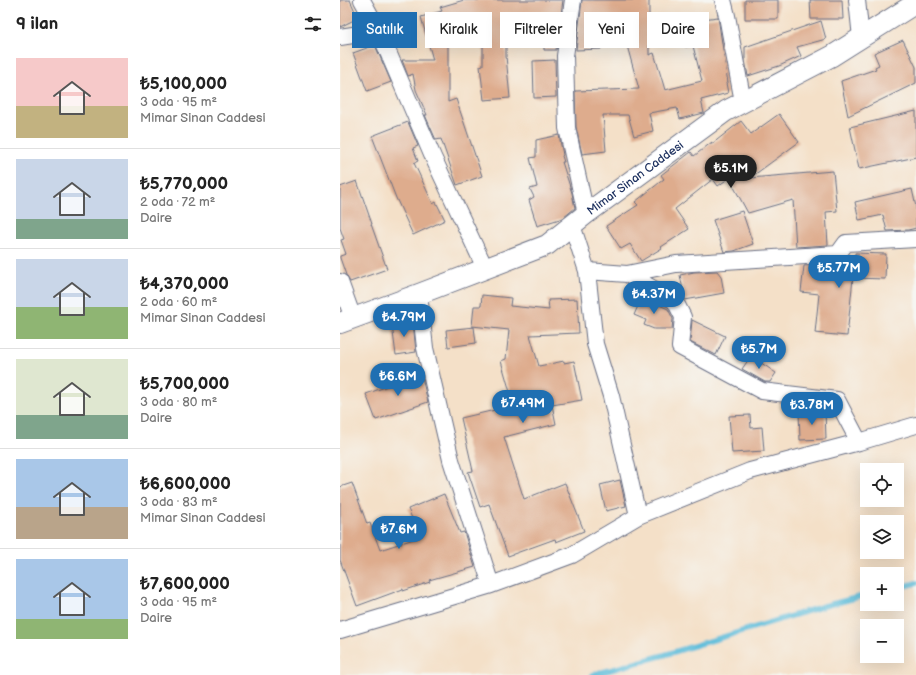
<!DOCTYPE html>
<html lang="tr">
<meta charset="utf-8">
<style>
body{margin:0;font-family:"Balsamiq Sans",sans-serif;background:#f6f6f6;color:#222;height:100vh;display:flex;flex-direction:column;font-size:15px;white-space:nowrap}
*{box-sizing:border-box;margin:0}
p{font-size:13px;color:#767676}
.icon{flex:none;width:22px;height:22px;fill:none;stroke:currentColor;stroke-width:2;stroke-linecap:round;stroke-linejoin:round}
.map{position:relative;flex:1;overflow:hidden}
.details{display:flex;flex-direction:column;background:#fff;width:340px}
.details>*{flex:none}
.banner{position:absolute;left:12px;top:12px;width:380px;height:36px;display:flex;gap:8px}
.tools{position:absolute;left:520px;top:463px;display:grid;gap:8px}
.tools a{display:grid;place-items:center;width:44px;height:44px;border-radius:0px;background:#fff;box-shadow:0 4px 16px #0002;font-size:20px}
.price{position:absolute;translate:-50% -34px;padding:0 9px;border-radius:14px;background:#1f6fb2;color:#fff;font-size:13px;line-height:26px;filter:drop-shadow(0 1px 2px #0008)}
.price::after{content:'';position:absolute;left:50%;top:24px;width:12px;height:9px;margin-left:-6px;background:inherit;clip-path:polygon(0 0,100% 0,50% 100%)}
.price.current{background:#222;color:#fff}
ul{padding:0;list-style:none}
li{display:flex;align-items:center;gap:12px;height:100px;padding:0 16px}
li+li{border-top:1px solid #e0e0e0}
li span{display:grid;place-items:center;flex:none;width:112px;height:80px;border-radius:0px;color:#555}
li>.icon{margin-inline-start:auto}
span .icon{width:48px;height:48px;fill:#fffc;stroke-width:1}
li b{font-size:17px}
h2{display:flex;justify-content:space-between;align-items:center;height:48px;padding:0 16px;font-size:17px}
.tag{padding:0 14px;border-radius:0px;background:#fff;box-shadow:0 4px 16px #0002;font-size:14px;line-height:36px}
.tag.current{background:#1f6fb2;color:#fff}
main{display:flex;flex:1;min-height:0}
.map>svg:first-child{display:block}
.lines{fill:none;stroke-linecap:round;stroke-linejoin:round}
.stream{stroke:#5abbd9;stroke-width:5.5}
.building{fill:#deac8d}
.minor-casing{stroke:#676d83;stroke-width:18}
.tertiary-casing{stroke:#676d83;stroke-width:22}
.minor{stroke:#fff;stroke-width:16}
.tertiary{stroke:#fff;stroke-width:20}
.labels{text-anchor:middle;stroke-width:3.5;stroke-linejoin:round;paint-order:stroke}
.street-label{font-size:12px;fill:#1b2f5e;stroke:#f6f6f2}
</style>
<main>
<section class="details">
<h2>9 ilan<svg class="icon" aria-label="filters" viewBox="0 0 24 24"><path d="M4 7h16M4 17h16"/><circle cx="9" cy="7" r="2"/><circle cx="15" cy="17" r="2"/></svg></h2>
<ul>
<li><span style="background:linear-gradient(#f6c9c9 60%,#c2b280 0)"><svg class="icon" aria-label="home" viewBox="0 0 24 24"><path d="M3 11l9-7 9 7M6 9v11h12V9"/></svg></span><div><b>₺5,100,000</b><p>3 oda · 95 m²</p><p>Mimar Sinan Caddesi</p></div></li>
<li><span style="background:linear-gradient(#c9d6e8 75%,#7fa58c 0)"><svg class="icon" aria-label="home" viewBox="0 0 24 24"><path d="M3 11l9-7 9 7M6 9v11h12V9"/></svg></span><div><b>₺5,770,000</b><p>2 oda · 72 m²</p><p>Daire</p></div></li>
<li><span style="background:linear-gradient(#c9d6e8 60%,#8fb573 0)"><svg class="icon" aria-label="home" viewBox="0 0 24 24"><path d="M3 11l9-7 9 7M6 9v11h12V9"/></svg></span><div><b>₺4,370,000</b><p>2 oda · 60 m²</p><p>Mimar Sinan Caddesi</p></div></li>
<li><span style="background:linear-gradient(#dfe7d0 70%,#7fa58c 0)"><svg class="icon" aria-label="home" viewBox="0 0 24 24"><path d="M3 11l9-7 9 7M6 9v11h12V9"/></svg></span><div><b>₺5,700,000</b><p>3 oda · 80 m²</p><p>Daire</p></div></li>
<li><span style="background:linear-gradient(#a9c7e8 60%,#b9a48a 0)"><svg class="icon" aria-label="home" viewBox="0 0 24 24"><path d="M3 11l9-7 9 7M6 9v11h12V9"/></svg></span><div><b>₺6,600,000</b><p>3 oda · 83 m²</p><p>Mimar Sinan Caddesi</p></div></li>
<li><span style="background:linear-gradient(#a9c7e8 75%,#8fb573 0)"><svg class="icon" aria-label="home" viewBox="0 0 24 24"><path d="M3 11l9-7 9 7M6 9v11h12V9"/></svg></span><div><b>₺7,600,000</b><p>3 oda · 95 m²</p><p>Daire</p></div></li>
</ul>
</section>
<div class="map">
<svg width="576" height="675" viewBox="0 0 576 675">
<rect width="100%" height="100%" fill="#f6f6f2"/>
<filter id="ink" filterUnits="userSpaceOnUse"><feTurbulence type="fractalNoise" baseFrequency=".025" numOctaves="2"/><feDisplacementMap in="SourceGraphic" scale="8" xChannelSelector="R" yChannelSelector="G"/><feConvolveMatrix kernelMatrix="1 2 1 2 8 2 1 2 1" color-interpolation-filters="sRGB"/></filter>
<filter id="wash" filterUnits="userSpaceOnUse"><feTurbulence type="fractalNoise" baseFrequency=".012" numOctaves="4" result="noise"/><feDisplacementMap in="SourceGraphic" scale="16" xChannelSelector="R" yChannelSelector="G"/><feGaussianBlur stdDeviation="0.9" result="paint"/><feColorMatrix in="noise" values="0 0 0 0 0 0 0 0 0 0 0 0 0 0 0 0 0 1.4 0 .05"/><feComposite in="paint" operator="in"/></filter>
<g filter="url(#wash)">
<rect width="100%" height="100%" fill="#f4e0c8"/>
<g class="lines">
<!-- stream -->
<path class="stream" d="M557 588 576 583
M252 675 324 655 484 606 527 595"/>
</g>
<g id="blocks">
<!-- building -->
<path class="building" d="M0 0H10L18 18 0 27Z
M124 0H223L216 50H204V26L166 21V56L170 98 144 100 140 66 143 65V30L108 40V102L116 99 142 176 117 185 101 139 96 140 85 115H87L76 90 73 74 68 76 62 60H93L81 17 102 11 100 7Z
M242 0H309V55L314 53 325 90 362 81 353 46 345 47 341 22 378 17 388 83H386L388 93 361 100 364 113 340 119 337 108 309 113 313 131 294 136 288 115H263L266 151 242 154 236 127 235 91 299 89 286 42H260L261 49 236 50Z
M405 0H438V19H405Z
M470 0H502L503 19H471Z
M481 21 486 39 457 47 461 56 439 66 408 76 405 60V47Z
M563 40 576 67V83L508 116 501 81 536 69 535 67 539 65 534 53Z
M35 45 51 82 27 91 13 53Z
M215 60 216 97 194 98 193 61Z
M576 111V157L519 169 510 127Z
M439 114 459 142 410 178 493 171 497 211 486 212 488 245 456 247 453 200 408 213 389 178 378 186 373 179 335 209 349 229 321 247 322 248 301 261 290 244 281 249 266 226 298 205 295 202 324 179 321 175 351 152 354 156 372 142V144L401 121 411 134Z
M68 122 78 146 73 148 78 161 74 163 93 204 96 202 105 220 73 235 56 198 32 136Z
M219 135 223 155 222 156 224 162H222L232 193 235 208 223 218 197 226 189 200 194 197 190 189 197 187 190 158 196 157V140Z
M17 181 32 224H31L47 269 10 282 6 275 0 258V256L6 254 1 240 4 239 0 228V187Z
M572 189 576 207V228L568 230 547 231 543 215 519 220 515 202Z
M402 211 413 244 394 251 384 252 373 220Z
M515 253 546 254 545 279 513 278 507 336 475 333 479 294 461 292 464 266 499 263 503 262 515 263Z
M377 271 381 276 384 293 345 300 340 275 354 272Z
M142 295 171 298 170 306 209 310 208 300 237 299 239 333 190 335 199 366 224 361V363L234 361 242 400 212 405 216 424 164 437 184 499 225 483 244 531 216 542 215 539 168 556 149 504 140 507 128 472 133 471 121 418 172 406 171 399H172L161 361 166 359 169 330 132 326 134 306H141Z
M302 297 328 309 333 319 332 329H314L304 325 306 320 294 315Z
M352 320 385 336 376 355 350 342Z
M73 322 76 352 56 355 52 325Z
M134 327 136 343 108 347 106 330Z
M411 356 436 373 430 382H425L402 369Z
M81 374 88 402 36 420 26 394Z
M485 411 486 439 460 440 459 412Z
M410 415 411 428 422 427 424 451 392 453 389 416Z
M280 480 286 506 266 511 260 485Z
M12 483 27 524 30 523 40 550 80 537 68 509 104 494 120 533 124 532 135 567 89 580 90 582 63 591V589L17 606 0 560V487Z"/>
</g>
</g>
<g filter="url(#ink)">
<use href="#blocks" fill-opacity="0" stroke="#676d83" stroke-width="1"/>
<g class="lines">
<!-- minor casing -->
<g class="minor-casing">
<path id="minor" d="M22 0 39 31 93 157 145 268
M233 0 225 56 227 128 246 214
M383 0 387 16 403 102
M517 0 521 38
M0 37 39 31
M232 225 247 271 255 344 271 396 298 516
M247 271 287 274 336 264 498 254 506 243 576 239
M287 274 335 301 343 317 340 347 422 391 497 400 519 442
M0 282 13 318
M79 294 85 348 111 460 151 585
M0 630 151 585 232 555 298 516 410 471 519 442 576 425"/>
</g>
<!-- tertiary casing -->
<g class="tertiary-casing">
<g id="tertiary">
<path id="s1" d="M0 323 79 294 207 245 246 214 386 111 492 56 576 3"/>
</g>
</g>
<!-- minor -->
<use href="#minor" class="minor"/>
<!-- tertiary -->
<use href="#tertiary" class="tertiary"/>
</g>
</g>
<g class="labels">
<!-- street labels -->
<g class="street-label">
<text dy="4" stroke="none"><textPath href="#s1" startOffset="332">Mimar Sinan Caddesi</textPath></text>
</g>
</g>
</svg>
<div class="tools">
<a><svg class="icon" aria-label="locate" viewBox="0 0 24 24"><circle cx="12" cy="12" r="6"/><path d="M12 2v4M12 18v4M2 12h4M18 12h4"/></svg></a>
<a><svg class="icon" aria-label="layers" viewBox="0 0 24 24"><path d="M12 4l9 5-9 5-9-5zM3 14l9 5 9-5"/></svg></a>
<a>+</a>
<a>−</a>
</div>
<b class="price current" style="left:391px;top:189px">₺5.1M</b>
<b class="price" style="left:499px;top:289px">₺5.77M</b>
<b class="price" style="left:314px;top:315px">₺4.37M</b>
<b class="price" style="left:64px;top:338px">₺4.79M</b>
<b class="price" style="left:419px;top:370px">₺5.7M</b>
<b class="price" style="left:58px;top:397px">₺6.6M</b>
<b class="price" style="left:183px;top:424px">₺7.49M</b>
<b class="price" style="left:472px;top:426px">₺3.78M</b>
<b class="price" style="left:59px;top:550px">₺7.6M</b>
<div class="banner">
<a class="tag current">Satılık</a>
<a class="tag">Kiralık</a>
<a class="tag">Filtreler</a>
<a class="tag">Yeni</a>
<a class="tag">Daire</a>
</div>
</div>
</main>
